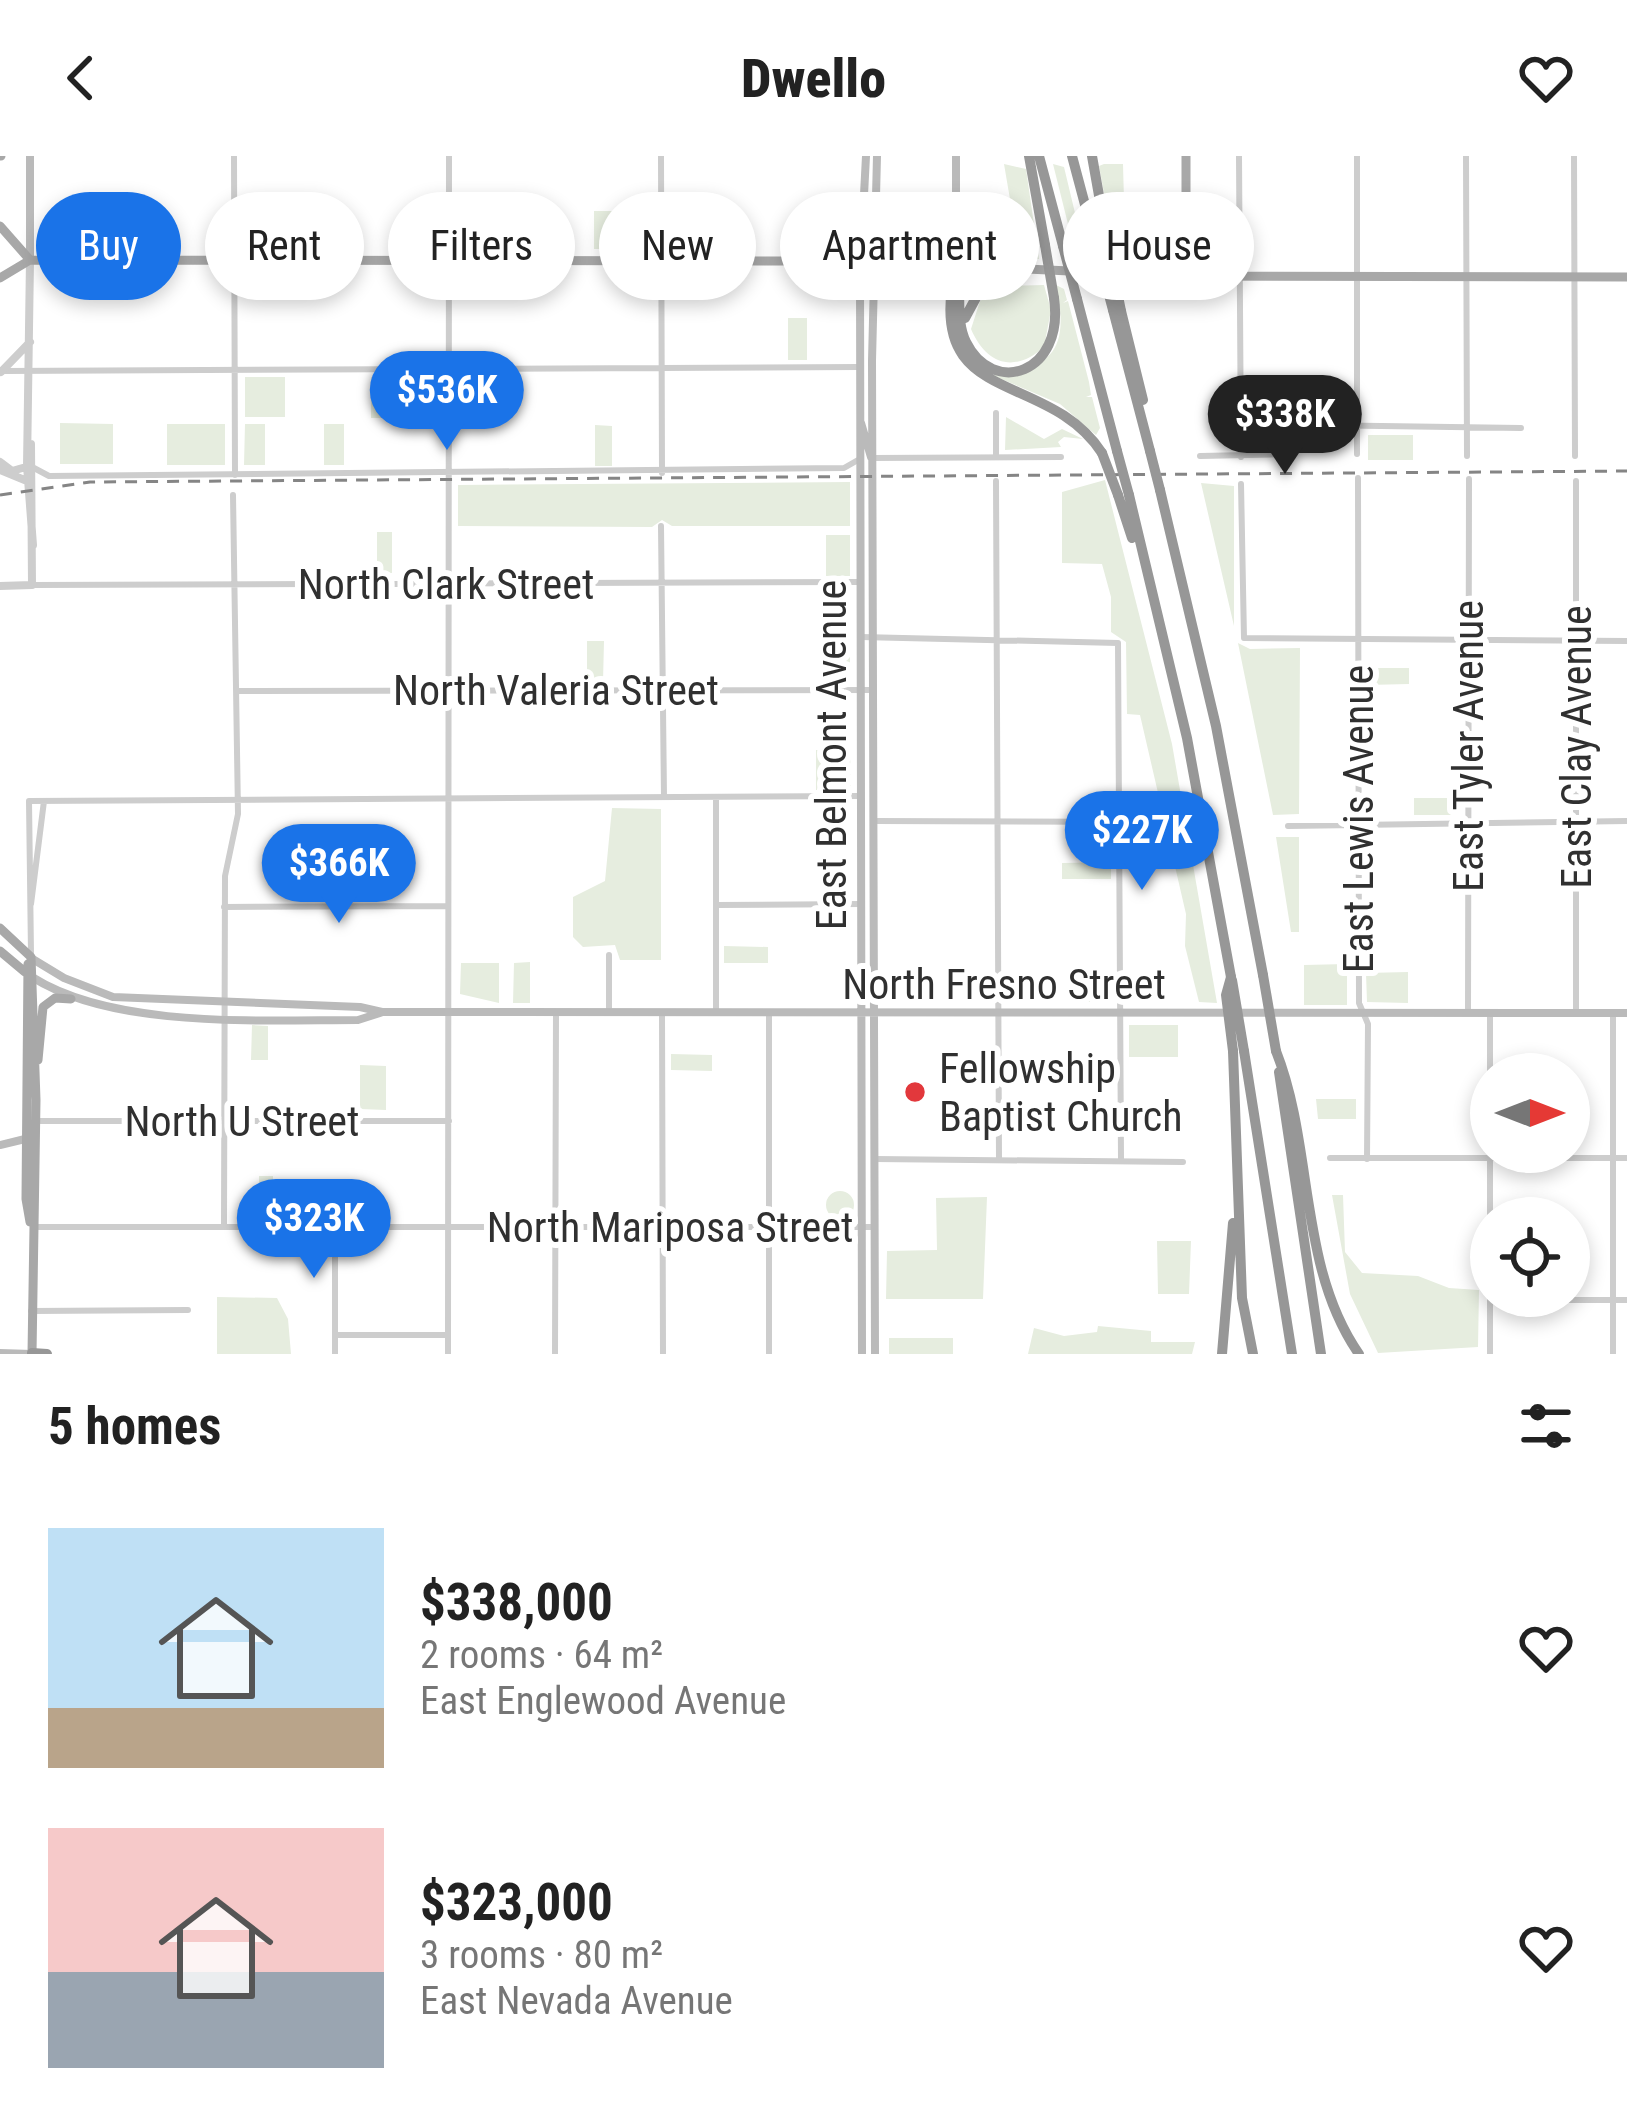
<!DOCTYPE html>
<meta charset="utf-8">
<style>
body{margin:0;font-family:"Roboto Condensed",sans-serif;background:#f2f2f2;color:#222;height:100vh;display:flex;flex-direction:column;font-size:45px;white-space:nowrap}
*{box-sizing:border-box;margin:0}
p{font-size:39px;color:#767676}
.icon{flex:none;width:66px;height:66px;fill:none;stroke:currentColor;stroke-width:2;stroke-linecap:round;stroke-linejoin:round}
.map{position:relative;height:1198px;overflow:hidden}
.side{display:flex;flex-direction:column;background:#fff;flex:1}
.side>*{flex:none}
.banner{position:absolute;left:36px;top:36px;width:1557px;height:108px;display:flex;gap:24px}
.needle{width:78px;rotate:90deg}
.buttons{position:absolute;left:1470px;top:897px;display:grid;gap:24px}
.buttons a{display:grid;place-items:center;width:120px;height:120px;border-radius:50%;background:#fff;box-shadow:0 6px 18px #0003;font-size:60px}
.price{position:absolute;translate:-50% -102px;padding:0 27px;border-radius:42px;background:#1a73e8;color:#fff;font-size:39px;line-height:78px;filter:drop-shadow(0 3px 6px #0008)}
.price::after{content:'';position:absolute;left:50%;top:72px;width:36px;height:27px;margin-left:-18px;background:inherit;clip-path:polygon(0 0,100% 0,50% 100%)}
.price.selected{background:#222;color:#fff}
ul{padding:0;list-style:none}
li{display:flex;align-items:center;gap:36px;height:300px;padding:0 48px}
li span{display:grid;place-items:center;flex:none;width:336px;height:240px;border-radius:0px;color:#555}
li>.icon{margin-inline-start:auto}
span .icon{width:144px;height:144px;fill:#fffc;stroke-width:1}
li b{font-size:51px}
h2{display:flex;justify-content:space-between;align-items:center;height:144px;padding:0 48px;font-size:51px}
.chip{padding:0 42px;border-radius:54px;background:#fff;box-shadow:0 6px 18px #0003;font-size:42px;line-height:108px}
.chip.selected{background:#1a73e8;color:#fff}
header{display:flex;justify-content:space-between;align-items:center;height:156px;padding:0 48px;background:#fff;font-size:54px;font-weight:800}
.map>svg:first-child{display:block}
.green{fill:#e6eddf}
.lines{fill:none;stroke-linecap:round;stroke-linejoin:round}
.minor{stroke:#cdcdcd;stroke-width:6}
.tertiary{stroke:#cdcdcd;stroke-width:8}
.secondary{stroke:#bababa;stroke-width:8}
.primary{stroke:#a8a8a8;stroke-width:9}
.motorway{stroke:#979797;stroke-width:10}
.rail{stroke:#858585;stroke-width:3;stroke-dasharray:12 9;stroke-linecap:butt}
.motorway-bridge{stroke:#979797;stroke-width:10}
.poi-dot{fill:#e2383c;stroke:#fff;stroke-width:4.5}
.labels{text-anchor:middle;stroke-width:12;stroke-linejoin:round;paint-order:stroke}
.street-label{font-size:42px;fill:#303030;stroke:#fff}
.poi-label{font-size:42px;fill:#303030;stroke:#fff;text-anchor:start}
</style>
<header><svg class="icon" aria-label="back" viewBox="0 0 24 24"><path d="M15 5l-7 7 7 7"/></svg>Dwello<svg class="icon" aria-label="heart" viewBox="0 0 24 24"><path d="M12 20l-8-8c-3-5 5-10 8-4 3-6 11-1 8 4z"/></svg></header>
<div class="map">
<svg width="1627" height="1198" viewBox="0 0 1627 1198">
<rect width="100%" height="100%" fill="#fff"/>
<!-- green -->
<path class="green" d="M1004 8 1026 13 1039 103 1020 102Z
M1053 8 1064 11 1087 107 1077 104Z
M1104 8H1123L1124 45 1138 108 1117 107 1099 10Z
M594 55H653L654 93H594Z
M1044 129 1051 154 1044 191C1014 218 986 208 971 173L980 145 1005 130Z
M1056 129 1064 133 1067 144 1063 147 1068 145 1089 226 1091 239 1086 241H1092L1100 272 1096 279 1060 248 992 219C1053 212 1070 194 1056 129Z
M788 162H807V204H788Z
M245 221H285V261H245Z
M371 221H410V262H371Z
M1306 247H1348V263H1306Z
M1006 261 1044 283 1062 273 1083 283 1064 281 1058 286 1061 291 1005 294Z
M60 267 113 268V308H60Z
M167 268H225V309H167Z
M245 268H265V309H244Z
M324 268H344V309H324Z
M595 269 612 270V310H595Z
M1368 279H1413V304H1368Z
M1105 324 1172 588 1217 847 1199 846 1185 790 1186 758 1140 559 1127 558 1126 486 1111 476V441L1102 408 1062 407V336Z
M850 326V370H672L662 364 652 371 458 370V329Z
M1201 327 1234 330V470Z
M377 376H392V417H377Z
M826 379H850V420H826Z
M587 485H604L603 526 587 525Z
M829 486 850 487V527H829Z
M1238 487 1250 493 1300 492 1299 658 1273 659Z
M1367 512H1409V528L1367 529Z
M816 594H850L851 635 816 634Z
M1414 642H1456V659H1414Z
M612 652 661 653V804H620L615 789 583 791 573 781V741L605 725Z
M1276 681H1299V776H1291Z
M1111 706V723H1062V707Z
M724 790 768 791V807H724Z
M530 806V847H513L514 807Z
M461 807H499V847L460 838Z
M1347 808V849H1304V809Z
M1408 816V847L1367 846 1366 817Z
M1078 828H1111V846H1078Z
M252 869 268 870V904H251Z
M1129 869H1178V901H1129Z
M671 898 712 899V915L671 914Z
M360 909 386 910V954L360 953Z
M1316 943H1356V963H1318Z
M259 1020H273V1064H259Z
M826 1049a14 14 0 1 1 28 0a14 14 0 1 1-28 0Z
M1332 1039H1343L1345 1096 1362 1117 1418 1120 1449 1132 1479 1134 1478 1191 1378 1197 1350 1138Z
M987 1041 983 1143H886L887 1095 937 1094 936 1042Z
M1157 1085H1191L1189 1138H1158Z
M217 1141 277 1142 288 1163 291 1198H217Z
M1098 1170 1151 1175V1186H1195L1192 1198H1028L1034 1172 1064 1180 1097 1176Z
M889 1182H953V1198H889Z"/>
<g class="lines">
<!-- minor -->
<path class="minor" d="M234 0 235 319
M661 0 662 317
M1239 0 1241 301
M1357 0V298
M1466 0 1467 300
M1574 0 1575 300
M3 215 860 211
M996 257V301
M1200 300 1289 298 1311 269 1521 272
M872 302 1061 301
M34 312 49 320 844 312 858 304
M1358 322 1359 847 1368 868 1367 1003
M996 325 999 1003
M1576 325V857
M1241 328 1244 482 1627 485
M661 370 664 641
M32 429 860 426
M861 481 1118 487 1121 1003
M238 535 873 534
M875 665 1161 666
M1288 670 1627 665
M31 748 44 645
M716 749 862 748
M224 751 448 750
M31 798 29 645 861 640
M609 799V857
M662 857 663 1198
M716 857V641
M1468 857 1469 323
M1490 857V1198
M1613 857V1198
M36 965H449
M1330 1002H1627
M875 1003 1183 1006
M35 1071H874
M224 1071 225 720 238 658 233 339
M1490 1144H1627
M31 1155 188 1154
M335 1179H448
M335 1198V1071
M448 1198 449 0
M555 1198 556 857
M769 1198V858"/>
<!-- tertiary -->
<path class="tertiary" d="M30 104 27 310 33 389
M1 216 30 186
M0 306 12 315 26 311
M0 314 27 325
M0 430 32 429 31 288"/>
<!-- secondary -->
<path class="secondary" d="M30 0V104
M956 0V111
M861 267 871 301
M31 802 64 822 113 841 360 851 382 856 1627 857
M32 821C114 873 261 864 358 864L380 857
M0 989 25 983
M0 1197 32 1198
M862 1198 860 117 866 0
M875 1198 872 205 877 0"/>
<!-- primary -->
<path class="primary" d="M0 0H1
M0 70 30 104
M1186 120V0
M0 122 30 104 860 105 1177 120 1627 121
M0 772 31 801
M0 795 25 816
M31 801 36 944 32 1198
M28 808 26 1043 30 1066
M38 904 43 851 55 842 71 843"/>
<!-- motorway -->
<path class="motorway" d="M1029 0 1045 89
M1039 0 1063 90
M1072 0 1096 90
M1092 0 1108 90
M956 111C922 254 1046 211 1102 297
M958 120C961 141 956 166 966 186 993 241 1065 218 1054 142
M1077 143 1117 295
M1113 154 1150 295
M1121 155 1143 244
M965 162 978 138 1009 113
M1160 334 1216 570 1263 819
M1118 339 1132 382
M1129 339 1187 582 1231 821
M1233 895 1242 1142 1253 1198
M1244 895 1292 1198
M1276 895C1314 991 1298 1111 1359 1198
M1279 916 1321 1198
M32 1197 47 1198
M1222 1198 1233 1067"/>
<!-- rail -->
<path class="rail" d="M0 339 90 326 1627 315"/>
<!-- motorway-bridge -->
<path class="motorway-bridge" d="M1045 89 1054 142
M1063 90 1077 143
M1096 90 1113 154
M1108 90 1121 155
M1117 295 1129 339
M1150 295 1160 334
M1102 297 1118 339
M1263 819 1276 895
M1231 821 1226 839 1233 895
M1232 824 1244 895"/>
</g>
<!-- markers -->
<circle class="poi-dot" cx="915" cy="936" r="12"/>
<g class="labels">
<!-- street labels -->
<g class="street-label">
<text x="446" y="443">North Clark Street</text>
<text x="556" y="549">North Valeria Street</text>
<text transform="translate(1468 590) rotate(-90)" y="15">East Tyler Avenue</text>
<text transform="translate(1576 591) rotate(-90)" y="15">East Clay Avenue</text>
<text transform="translate(831 599) rotate(-90)" y="15">East Belmont Avenue</text>
<text transform="translate(1358 663) rotate(-90)" y="15">East Lewis Avenue</text>
<text x="1004" y="843">North Fresno Street</text>
<text x="242" y="980">North U Street</text>
<text x="670" y="1086">North Mariposa Street</text>
</g>
<!-- poi labels -->
<g class="poi-label">
<text x="939" y="927">Fellowship<tspan x="939" dy="48">Baptist Church</tspan></text>
</g>
</g>
</svg>
<div class="buttons">
<a><svg class="needle" viewBox="-14 -14 28 28"><path d="M0-13l5 13h-10z" fill="#e53935"/><path d="M0 13l5-13h-10z" fill="#767676"/></svg></a>
<a><svg class="icon" aria-label="locate" viewBox="0 0 24 24"><circle cx="12" cy="12" r="6"/><path d="M12 2v4M12 18v4M2 12h4M18 12h4"/></svg></a>
</div>
<b class="price" style="left:447px;top:297px">$536K</b>
<b class="price selected" style="left:1285px;top:321px">$338K</b>
<b class="price" style="left:1142px;top:737px">$227K</b>
<b class="price" style="left:339px;top:770px">$366K</b>
<b class="price" style="left:314px;top:1125px">$323K</b>
<div class="banner">
<a class="chip selected">Buy</a>
<a class="chip">Rent</a>
<a class="chip">Filters</a>
<a class="chip">New</a>
<a class="chip">Apartment</a>
<a class="chip">House</a>
</div>
</div>
<section class="side">
<h2>5 homes<svg class="icon" aria-label="filters" viewBox="0 0 24 24"><path d="M4 7h16M4 17h16"/><circle cx="9" cy="7" r="2"/><circle cx="15" cy="17" r="2"/></svg></h2>
<ul>
<li><span style="background:linear-gradient(#bfe0f5 75%,#b9a48a 0)"><svg class="icon" aria-label="home" viewBox="0 0 24 24"><path d="M3 11l9-7 9 7M6 9v11h12V9"/></svg></span><div><b>$338,000</b><p>2 rooms · 64 m²</p><p>East Englewood Avenue</p></div><svg class="icon" aria-label="heart" viewBox="0 0 24 24"><path d="M12 20l-8-8c-3-5 5-10 8-4 3-6 11-1 8 4z"/></svg></li>
<li><span style="background:linear-gradient(#f6c9c9 60%,#9aa5b1 0)"><svg class="icon" aria-label="home" viewBox="0 0 24 24"><path d="M3 11l9-7 9 7M6 9v11h12V9"/></svg></span><div><b>$323,000</b><p>3 rooms · 80 m²</p><p>East Nevada Avenue</p></div><svg class="icon" aria-label="heart" viewBox="0 0 24 24"><path d="M12 20l-8-8c-3-5 5-10 8-4 3-6 11-1 8 4z"/></svg></li>
</ul>
</section>
